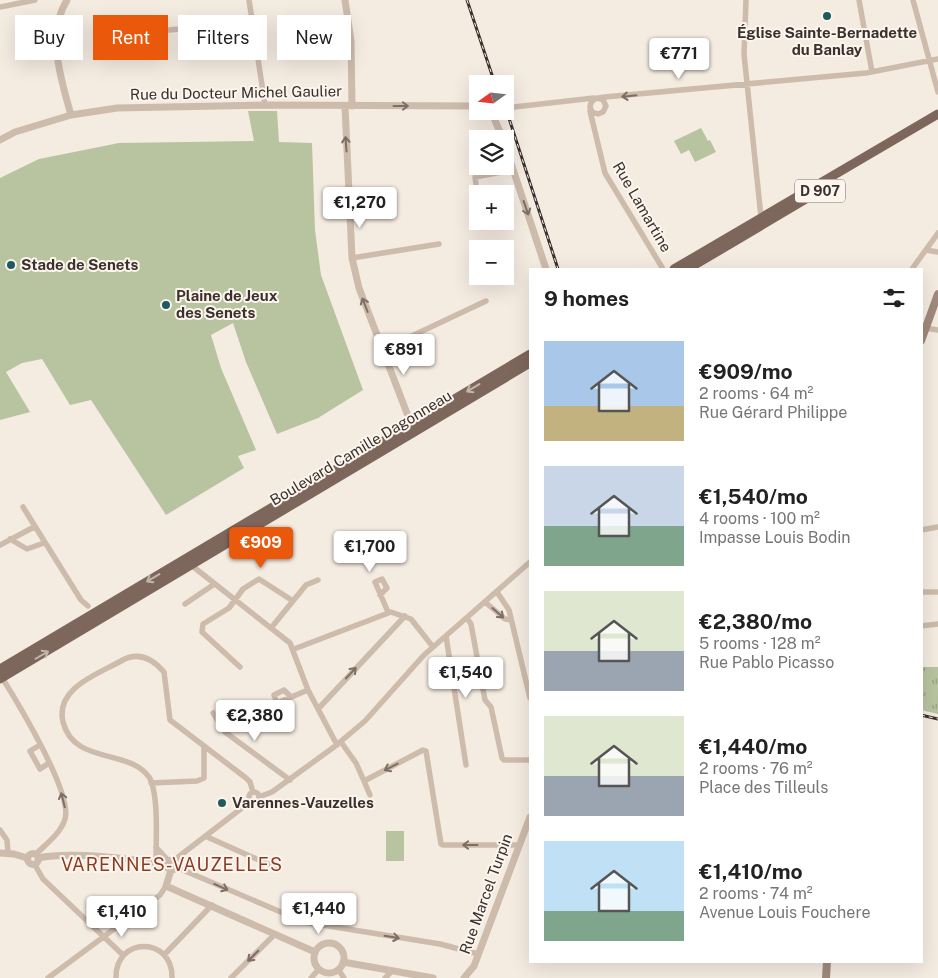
<!DOCTYPE html>
<meta charset="utf-8">
<style>
body{margin:0;font-family:"Public Sans",sans-serif;background:#f6f6f6;color:#222;height:100vh;display:flex;flex-direction:column;font-size:19px;white-space:nowrap}
*{box-sizing:border-box;margin:0}
p{font-size:16px;color:#767676}
.icon{flex:none;width:28px;height:28px;fill:none;stroke:currentColor;stroke-width:2;stroke-linecap:round;stroke-linejoin:round}
.map{position:relative;flex:1;overflow:hidden}
.panel{position:absolute;left:529px;top:268px;width:394px;height:695px;display:flex;flex-direction:column;background:#fff;border-radius:0px;box-shadow:0 5px 20px #0002}
.panel>*{flex:none}
.hud{position:absolute;left:15px;top:15px;width:439px;height:45px;display:flex;gap:10px}
.needle{width:32px;rotate:255deg}
.buttons{position:absolute;left:469px;top:75px;display:grid;gap:10px}
.buttons a{display:grid;place-items:center;width:45px;height:45px;border-radius:0px;background:#fff;box-shadow:0 5px 20px #0002;font-size:25px}
.price{position:absolute;translate:-50% -42px;padding:0 11px;border-radius:5px;background:#fff;color:#222;font-size:16px;line-height:32px;filter:drop-shadow(0 1px 2px #0008)}
.price::after{content:'';position:absolute;left:50%;top:30px;width:15px;height:11px;margin-left:-8px;background:inherit;clip-path:polygon(0 0,100% 0,50% 100%)}
.price.selected{background:#ea580c;color:#fff}
ul{padding:0;list-style:none}
li{display:flex;align-items:center;gap:15px;height:125px;padding:0 15px}
li span{display:grid;place-items:center;flex:none;width:140px;height:100px;border-radius:0px;color:#555}
li>.icon{margin-inline-start:auto}
span .icon{width:60px;height:60px;fill:#fffc;stroke-width:1}
li b{font-size:21px}
h2{display:flex;justify-content:space-between;align-items:center;height:60px;padding:0 15px;font-size:21px}
.chip{padding:0 18px;border-radius:0px;background:#fff;box-shadow:0 5px 20px #0002;font-size:18px;line-height:45px}
.chip.selected{background:#ea580c;color:#fff}
.map>svg:first-child{display:block}
.grass{fill:url(#grass-tufts)}
.garden{fill:#b8c4a0}
.lines{fill:none;stroke-linecap:round;stroke-linejoin:round}
.minor{stroke:#cdbbac;stroke-width:5.5}
.tertiary{stroke:#cdbbac;stroke-width:7}
.secondary{stroke:#a18a7d;stroke-width:8}
.primary{stroke:#7d675c;stroke-width:9}
.rail-casing{stroke:#3b302b;stroke-width:3}
.rail{stroke:#fbf5ee;stroke-width:1;stroke-dasharray:4;stroke-linecap:butt}
.oneway{stroke:#7d6f65}
.oneway2{stroke:#c2b5ac}
.poi-dot{fill:#1f5a5e;stroke:#fbf5ee;stroke-width:2}
.labels{text-anchor:middle;stroke-width:4;stroke-linejoin:round;paint-order:stroke}
.shield{fill:#fbf5ee;stroke:#756b66;stroke-width:1}
.shield-label{font-size:14px;font-weight:bold;fill:#3b302b}
.poi-label{font-size:15px;font-weight:bold;fill:#3b302b;stroke:#fbf5ee;text-anchor:start}
.street-label{font-size:15px;fill:#3b302b;stroke:#fbf5ee}
.quarter-label{font-size:18px;letter-spacing:1px;fill:#8c3b22;stroke:#fbf5ee}
</style>
<div class="map">
<svg width="938" height="978" viewBox="0 0 938 978">
<defs>
<pattern id="grass-tufts" width="24" height="20" patternUnits="userSpaceOnUse" patternTransform="scale(1.25)"><rect width="24" height="20" fill="#b8c4a0"/><path d="M3 7l-1-3M5 7V3M7 7l1-3M15 17l-1-3M17 17v-4M19 17l1-3" fill="none" stroke="#97a083"/></pattern>
</defs>
<rect width="100%" height="100%" fill="#f4ebe1"/>
<!-- grass -->
<path class="grass" d="M921 667H938V714L921 710Z"/>
<!-- garden -->
<path class="garden" d="M248 111H277L279 142 312 143 315 230 321 275 363 390 318 418 277 434 246 362 233 323 211 335 221 368 256 450 238 456 244 468 166 515 91 400 70 405 42 359 22 363 6 372 30 412 0 420V178L39 159 119 143 254 141Z
M701 128 708 141 700 145 710 140 716 152 695 162 689 150 681 154 674 141Z
M386 831H404V861H386Z"/>
<g class="lines">
<!-- minor -->
<path class="minor" d="M249 0 265 105
M746 0 744 54 761 217
M859 0 872 72
M913 0 938 92
M0 7 35 0
M157 31 154 41 151 42 138 41V33L252 22
M597 98 603 100 606 106 603 112 598 114 592 112 590 107C591 98 598 98 605 97L866 73 938 59
M514 107 594 98
M590 111 605 173 663 269
M478 200 475 177 513 170
M926 250 938 252
M352 258 439 244
M912 269 938 233
M925 328 938 330
M382 350 486 301
M23 507 81 600 88 606
M921 530 938 527
M10 539 27 549 44 543
M0 545 34 527
M191 565 290 643 308 690 337 745
M497 592 509 610 530 698
M921 592H938
M380 595 387 588 382 579 375 582 388 612
M485 602 505 619 511 620
M185 604 213 585
M467 618 471 624 485 700 491 707 502 758 504 760H530
M921 626 938 624
M271 628 306 585 318 580
M446 636 466 765
M294 649 391 612 411 619 433 647
M240 667 202 632 203 624 229 608 243 589 259 579 293 601
M1 676C16 700 73 793 65 819 61 833 46 844 36 854
M291 697 284 690 274 695 277 703 308 690
M318 709 405 616
M213 713 225 732 290 780
M341 742 356 763 364 781 423 750 426 751 441 844 443 845H519
M40 745 30 751 40 769 49 763
M364 781 370 795
M151 783 197 781 204 778V747
M249 797a5 5 0 1 1 10 0a5 5 0 1 1-10 0Z
M259 797 272 792 334 747 365 721 424 655 530 562
M0 830 7 840 8 853
M205 836 279 869
M156 847 166 858
M156 861C156 841 159 793 149 777 128 748 74 765 63 722 55 688 98 674 121 661 138 651 152 658 164 672L170 720 246 778 250 782 253 792
M173 861 251 801
M35 865 43 879 123 955
M176 867 304 922 440 944 478 954
M164 955 212 905
M338 969 344 978
M48 978 160 895 166 886
M116 978C115 936 173 936 172 978
M231 978 275 934
M311 978 319 969
M385 978 392 971"/>
<!-- tertiary -->
<path class="tertiary" d="M67 0C46 33 61 80 71 115
M345 0 351 41 352 106
M345 106 352 258 359 288 413 429
M491 111 503 139
M0 140 15 132 71 115 117 108 265 105 478 106
M505 145 546 269
M0 853 14 854 27 858
M27.5 859a5.5 5.5 0 1 1 11 0a5.5 5.5 0 1 1-11 0Z
M38 858C66 852 142 857 168 868
M167 865a5 5 0 1 1 10 0a5 5 0 1 1-10 0Z
M171 870 166 886 315 952
M314 958a15 15 0 1 1 30 0a15 15 0 1 1-30 0Z
M343 962 433 978
M464 978 474 966 530 817"/>
<!-- secondary -->
<path class="secondary" d="M921 341 938 294
M826 978 827 961"/>
<!-- primary -->
<path class="primary" d="M674 269 938 114
M688 269 828 186
M0 669 530 354
M0 679 530 363"/>
<!-- rail casing -->
<g class="rail-casing">
<path id="rail" d="M467 0 495 84
M505 106 558 269
M921 715 938 719"/>
</g>
<!-- rail -->
<use href="#rail" class="rail"/>
</g>
<!-- one-way arrows -->
<defs><path id="oneway-shaft" d="M-6 0H5M1.5-3L5.5 0L1.5 3" fill="none" stroke-width="1.6" stroke-linecap="round" stroke-linejoin="round" transform="scale(1.25)"/></defs>
<g class="oneway">
<use href="#oneway-shaft" transform="translate(629 96) rotate(174)"/>
<use href="#oneway-shaft" transform="translate(401 106)"/>
<use href="#oneway-shaft" transform="translate(346 144) rotate(-94)"/>
<use href="#oneway-shaft" transform="translate(526 208) rotate(71)"/>
<use href="#oneway-shaft" transform="translate(365 305) rotate(-111)"/>
<use href="#oneway-shaft" transform="translate(498 613) rotate(41)"/>
<use href="#oneway-shaft" transform="translate(351 673) rotate(-47)"/>
<use href="#oneway-shaft" transform="translate(391 767) rotate(153)"/>
<use href="#oneway-shaft" transform="translate(63 800) rotate(-104)"/>
<use href="#oneway-shaft" transform="translate(470 845) rotate(180)"/>
<use href="#oneway-shaft" transform="translate(221 887) rotate(24)"/>
<use href="#oneway-shaft" transform="translate(392 937) rotate(9)"/>
<use href="#oneway-shaft" transform="translate(253 956) rotate(135)"/>
</g>
<g class="oneway2">
<use href="#oneway-shaft" transform="translate(473 388) rotate(149)"/>
<use href="#oneway-shaft" transform="translate(153 578) rotate(149)"/>
<use href="#oneway-shaft" transform="translate(42 655) rotate(-30)"/>
</g>
<!-- markers -->
<g class="poi-dot">
<circle cx="827" cy="16" r="5"/>
<circle cx="11" cy="265" r="5"/>
<circle cx="166" cy="305" r="5"/>
<circle cx="222" cy="803" r="5"/>
</g>
<g class="labels">
<!-- shield labels -->
<rect class="shield" x="795" y="179.5" width="50" height="23" rx="4"/>
<g class="shield-label">
<text x="820" y="196">D 907</text>
</g>
<!-- poi labels -->
<g class="poi-label">
<text x="827" y="38" text-anchor="middle">Église Sainte-Bernadette<tspan x="827" dy="17">du Banlay</tspan></text>
<text x="21" y="270">Stade de Senets</text>
<text x="176" y="301">Plaine de Jeux<tspan x="176" dy="17">des Senets</tspan></text>
<text x="232" y="808">Varennes-Vauzelles</text>
</g>
<!-- street labels -->
<g class="street-label">
<text transform="translate(236 93) rotate(-1)" y="5">Rue du Docteur Michel Gaulier</text>
<text transform="translate(642 207) rotate(60)" y="5">Rue Lamartine</text>
<text transform="translate(361 448) rotate(-31)" y="5">Boulevard Camille Dagonneau</text>
<text transform="translate(486 894) rotate(-70)" y="5">Rue Marcel Turpin</text>
</g>
<!-- quarter labels -->
<g class="quarter-label">
<text x="172" y="871">VARENNES-VAUZELLES</text>
</g>
</g>
</svg>
<div class="buttons">
<a><svg class="needle" viewBox="-14 -14 28 28"><path d="M0-13l5 13h-10z" fill="#e53935"/><path d="M0 13l5-13h-10z" fill="#767676"/></svg></a>
<a><svg class="icon" aria-label="layers" viewBox="0 0 24 24"><path d="M12 4l9 5-9 5-9-5zM3 14l9 5 9-5"/></svg></a>
<a>+</a>
<a>−</a>
</div>
<b class="price" style="left:679px;top:80px">€771</b>
<b class="price" style="left:360px;top:229px">€1,270</b>
<b class="price" style="left:404px;top:376px">€891</b>
<b class="price selected" style="left:261px;top:569px">€909</b>
<b class="price" style="left:370px;top:573px">€1,700</b>
<b class="price" style="left:466px;top:699px">€1,540</b>
<b class="price" style="left:255px;top:742px">€2,380</b>
<b class="price" style="left:319px;top:935px">€1,440</b>
<b class="price" style="left:122px;top:938px">€1,410</b>
<div class="hud">
<a class="chip">Buy</a>
<a class="chip selected">Rent</a>
<a class="chip">Filters</a>
<a class="chip">New</a>
</div>
<section class="panel">
<h2>9 homes<svg class="icon" aria-label="filters" viewBox="0 0 24 24"><path d="M4 7h16M4 17h16"/><circle cx="9" cy="7" r="2"/><circle cx="15" cy="17" r="2"/></svg></h2>
<ul>
<li><span style="background:linear-gradient(#a9c7e8 65%,#c2b280 0)"><svg class="icon" aria-label="home" viewBox="0 0 24 24"><path d="M3 11l9-7 9 7M6 9v11h12V9"/></svg></span><div><b>€909/mo</b><p>2 rooms · 64 m²</p><p>Rue Gérard Philippe</p></div></li>
<li><span style="background:linear-gradient(#c9d6e8 60%,#7fa58c 0)"><svg class="icon" aria-label="home" viewBox="0 0 24 24"><path d="M3 11l9-7 9 7M6 9v11h12V9"/></svg></span><div><b>€1,540/mo</b><p>4 rooms · 100 m²</p><p>Impasse Louis Bodin</p></div></li>
<li><span style="background:linear-gradient(#dfe7d0 60%,#9aa5b1 0)"><svg class="icon" aria-label="home" viewBox="0 0 24 24"><path d="M3 11l9-7 9 7M6 9v11h12V9"/></svg></span><div><b>€2,380/mo</b><p>5 rooms · 128 m²</p><p>Rue Pablo Picasso</p></div></li>
<li><span style="background:linear-gradient(#dfe7d0 60%,#9aa5b1 0)"><svg class="icon" aria-label="home" viewBox="0 0 24 24"><path d="M3 11l9-7 9 7M6 9v11h12V9"/></svg></span><div><b>€1,440/mo</b><p>2 rooms · 76 m²</p><p>Place des Tilleuls</p></div></li>
<li><span style="background:linear-gradient(#bfe0f5 70%,#7fa58c 0)"><svg class="icon" aria-label="home" viewBox="0 0 24 24"><path d="M3 11l9-7 9 7M6 9v11h12V9"/></svg></span><div><b>€1,410/mo</b><p>2 rooms · 74 m²</p><p>Avenue Louis Fouchere</p></div></li>
</ul>
</section>
</div>
